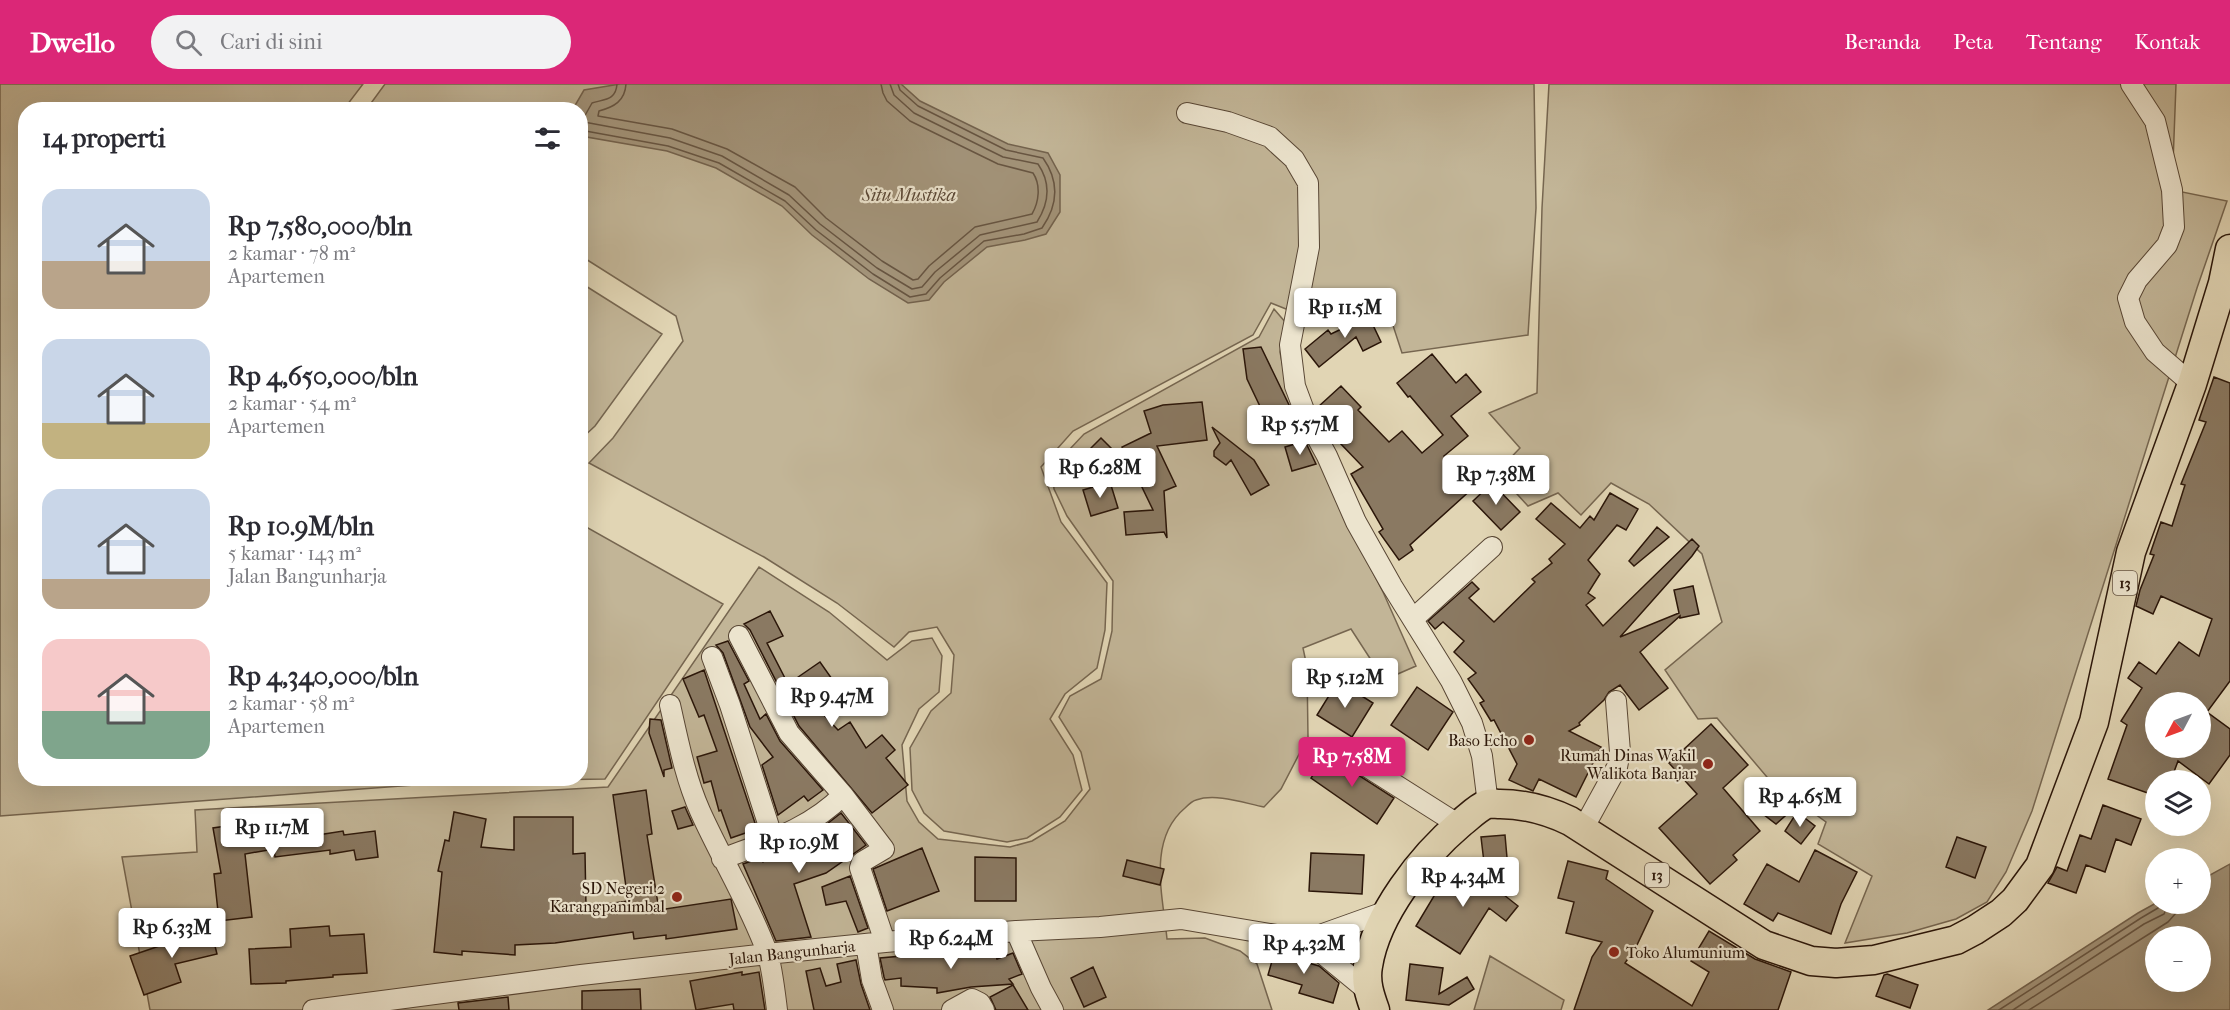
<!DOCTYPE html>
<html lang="id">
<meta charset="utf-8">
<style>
body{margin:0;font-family:"IM FELL French Canon",serif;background:#f2f2f3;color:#2b2b33;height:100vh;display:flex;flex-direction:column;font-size:22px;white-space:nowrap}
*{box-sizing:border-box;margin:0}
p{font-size:20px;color:#7c7c81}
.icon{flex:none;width:33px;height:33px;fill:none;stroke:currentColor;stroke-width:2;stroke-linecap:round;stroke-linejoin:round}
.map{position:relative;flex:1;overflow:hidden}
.panel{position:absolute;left:18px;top:18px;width:570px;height:684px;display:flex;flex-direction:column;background:#fff;border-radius:24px;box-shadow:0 6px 24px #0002}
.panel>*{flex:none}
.needle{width:39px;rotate:229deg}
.tools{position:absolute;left:2145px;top:608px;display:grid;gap:12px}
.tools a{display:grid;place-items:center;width:66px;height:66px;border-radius:50%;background:#fff;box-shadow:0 6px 24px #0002;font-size:30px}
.price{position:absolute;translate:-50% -51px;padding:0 14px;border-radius:6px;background:#fff;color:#222;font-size:20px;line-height:39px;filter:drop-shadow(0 2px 3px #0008)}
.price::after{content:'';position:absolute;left:50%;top:36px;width:18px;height:14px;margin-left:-9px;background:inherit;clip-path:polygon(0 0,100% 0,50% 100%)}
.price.current{background:#db2777;color:#fff}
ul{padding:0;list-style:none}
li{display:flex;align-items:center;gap:18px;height:150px;padding:0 24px}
li span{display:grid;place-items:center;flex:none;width:168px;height:120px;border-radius:18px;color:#555}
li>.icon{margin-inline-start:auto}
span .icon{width:72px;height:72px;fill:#fffc;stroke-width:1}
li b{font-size:26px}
h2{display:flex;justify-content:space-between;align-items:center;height:72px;padding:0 24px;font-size:26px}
header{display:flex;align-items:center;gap:36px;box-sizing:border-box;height:84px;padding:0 30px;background:#db2777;color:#fff}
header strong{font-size:28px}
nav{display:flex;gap:33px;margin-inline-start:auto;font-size:21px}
.search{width:420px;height:54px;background:#f2f2f3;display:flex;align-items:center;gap:15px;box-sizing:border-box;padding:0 21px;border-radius:33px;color:#7c7c81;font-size:22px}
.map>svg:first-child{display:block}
.green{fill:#c2b597;stroke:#766650;stroke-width:1.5}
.water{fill:#a3947a;stroke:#73624d;stroke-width:1.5;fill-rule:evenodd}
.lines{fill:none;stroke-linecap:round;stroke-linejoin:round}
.shore{stroke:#675542;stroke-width:1.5}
.building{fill:#8a7962;stroke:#2b1609;stroke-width:1.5;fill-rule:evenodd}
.minor-casing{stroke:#584634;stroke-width:22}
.highway-casing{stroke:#2b1609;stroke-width:31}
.minor{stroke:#ece4ce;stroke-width:20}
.highway{stroke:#e1d5b4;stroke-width:28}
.poi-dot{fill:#8f2418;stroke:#ece4ce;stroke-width:2}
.labels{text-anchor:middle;stroke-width:4.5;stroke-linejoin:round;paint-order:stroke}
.shield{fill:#ece4ce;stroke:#655444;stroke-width:1.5}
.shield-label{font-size:15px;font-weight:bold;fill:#2b1609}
.poi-label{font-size:16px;fill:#2b1609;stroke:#ece4ce;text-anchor:end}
.street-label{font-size:16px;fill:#2b1609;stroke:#ece4ce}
.water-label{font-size:18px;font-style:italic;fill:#5b4836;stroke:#ece4ce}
</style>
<header>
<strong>Dwello</strong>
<div class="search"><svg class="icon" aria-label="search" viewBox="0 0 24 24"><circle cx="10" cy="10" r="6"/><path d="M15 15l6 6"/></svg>Cari di sini</div>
<nav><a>Beranda</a><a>Peta</a><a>Tentang</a><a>Kontak</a></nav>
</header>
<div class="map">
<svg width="2230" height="926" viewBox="0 0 2230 926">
<rect width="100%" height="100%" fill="#e1d5b4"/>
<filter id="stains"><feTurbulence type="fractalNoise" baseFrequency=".00333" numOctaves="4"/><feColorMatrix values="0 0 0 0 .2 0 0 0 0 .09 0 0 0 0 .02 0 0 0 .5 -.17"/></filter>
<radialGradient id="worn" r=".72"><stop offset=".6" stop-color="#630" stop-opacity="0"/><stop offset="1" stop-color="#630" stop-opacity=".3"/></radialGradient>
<!-- green -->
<path class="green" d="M0 0H363L344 25 26 26V694H580L581 440 723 520 605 695 468 697 0 732Z
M385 0H1534L1536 124 1528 251 1402 269 1386 220 1301 231 1271 219 1253 251 1073 347 1041 383 1061 438 1107 499 1105 546 1097 584 1065 610 1050 635 1073 671 1082 706 1060 733 1027 754 1007 758 944 747 924 729 912 706 910 664 931 627 951 609 954 571 937 543 909 548 894 563 837 519 764 473 589 379 613 354 683 257 676 232 581 172 580 26H366Z
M1549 0H2176L2172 106 2227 117 2197 204 2032 727 2006 788 1987 818 1956 835 1907 849 1845 859 1872 792 1818 760 1826 738 1772 699 1717 634 1698 635 1665 586 1722 538 1702 470 1649 420 1611 399 1581 431 1558 409 1528 422 1497 388 1520 364 1489 329 1537 309 1542 124Z
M581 199 662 250 595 342 581 355Z
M1274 225 1286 239 1280 268 1287 304 1349 442 1383 508 1416 582 1384 596 1351 545 1303 564 1307 583 1308 653 1281 705 1264 723C1244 719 1216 709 1196 716 1192 717 1188 721 1185 724 1147 756 1163 812 1167 855L1205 854 1240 867 1257 880 1272 926H150L122 773 197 768 195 726 608 703 759 483 829 528 887 576 912 557 932 554 942 572 939 608 919 625 902 661 907 717 919 738 938 755 1010 763 1032 757 1065 737 1090 705 1081 668 1059 633 1070 612 1101 595 1112 547 1113 497 1067 432 1054 405 1052 384 1084 350 1259 253Z
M1490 872 1564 916 1561 926H1474Z"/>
<!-- water -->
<path class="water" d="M620 0H901L920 17 1008 60 1048 69 1060 91V128L1046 150 1025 156 987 163 944 198 929 216 908 219 869 195 812 151 782 122 716 84 667 67 581 52 580 26 573 25 584 6Z
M2230 780V926H1988L2138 829 2156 819H2200L2201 796ZM2156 852H2200V897H2156Z"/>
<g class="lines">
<!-- shore -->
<path class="shore" d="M617 0C616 16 605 15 592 19L583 35 584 38 670 54 722 72 789 111 820 140 877 184 912 205 922 203 935 188 980 151 1037 138C1049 119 1051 99 1038 80L1003 73 914 29 894 11 890 0
M626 0C625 17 614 23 599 27L598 32 672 45 727 65 795 103 826 134 882 177 913 196 918 195 929 182 975 143 1032 130C1039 118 1041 101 1033 89L998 80 910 37 887 17 883 9 881 0
M580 46 668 62 719 79 785 117 816 146 873 190 910 213 926 210 940 194 984 157 1024 150 1042 144C1058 121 1060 98 1043 74L1006 66 918 22 900 6 898 0
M1999 926 2141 834 2158 824 2161 819
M2013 926 2144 840 2164 830 2169 819
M2029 926 2168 838 2176 829 2178 819"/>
</g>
<!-- building -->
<path class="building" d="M1379 227 1382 231 1372 239 1381 258 1363 267 1356 253 1319 283 1305 265 1328 246 1331 250Z
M1261 263 1290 323 1266 335 1247 295 1243 265Z
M1432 270 1456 299 1466 290 1481 308 1451 332 1468 352 1444 372 1473 404 1410 461 1413 466 1399 476 1379 448 1383 445 1351 390 1363 383 1339 358 1345 352 1318 323 1341 302 1361 323 1358 326 1389 358 1402 347 1422 369 1443 351 1410 312 1408 313 1397 299Z
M2214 293 2230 299V597L2207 628 2230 645V671L2209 700 2178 677 2171 696H2156V712L2108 695 2127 641 2121 637 2142 604 2128 594 2139 578 2156 590 2179 558 2199 572 2212 535 2161 512 2153 530 2136 522 2140 506 2154 471 2150 470 2161 438 2172 442 2185 401 2181 400 2206 338 2199 336ZM2156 618H2200V663H2156Z
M1202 318 1207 356 1157 362 1176 402 1164 407 1167 454 1164 448 1126 451 1124 428 1153 426 1139 397 1142 395 1129 365H1123L1122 363 1151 349 1144 327 1163 321Z
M1212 343 1254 376 1269 401 1251 411 1231 376 1226 381 1214 372V367L1220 359Z
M1101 354 1114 367 1100 381 1087 368Z
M1305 357 1316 380 1292 387 1285 363Z
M1110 398 1118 424 1091 432 1083 406Z
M1492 399 1520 428 1501 446 1473 417Z
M1610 409 1638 425 1626 446 1617 441 1588 476 1600 490 1588 509 1595 514 1586 521 1603 542 1692 455 1699 462 1692 472 1620 553 1679 529 1674 506 1693 502 1699 530 1680 534V532L1640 568 1668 604 1639 626 1620 601 1609 608 1604 616 1579 639 1580 641 1569 647 1601 663 1576 713 1539 695 1533 707 1531 706 1509 696 1517 680 1494 636 1491 637 1480 619 1484 617 1468 595 1476 589 1454 568 1464 557 1443 538 1435 545 1428 537 1472 498 1479 505 1469 514 1494 538 1535 498 1532 495 1552 479 1549 475 1565 460 1536 435 1551 419 1580 444 1590 432 1594 436Z
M1657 443 1669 453 1634 482 1629 477Z
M770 527 783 552 767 559 788 600 820 578 832 595 806 612 838 646 850 638 866 664 882 651 895 666 886 674 908 701 872 729 799 642 750 546 744 540Z
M728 557 749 597 744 600 760 635 766 630 780 657 823 706 808 717 804 712 778 731 762 681 773 673 750 643 723 569 716 561Z
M704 586 757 745 731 754 721 726 719 727 711 697 704 699 697 673 717 667 704 631 699 633 683 595Z
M1338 597 1373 619 1352 653 1317 631Z
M1417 603 1453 628 1428 666 1391 641Z
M650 635 661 636 672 684 664 686V693L649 649Z
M1711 640 1748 681 1723 704 1760 747 1733 771 1737 776 1710 800 1659 744 1697 710 1669 679Z
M1332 663 1336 666V675L1341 680 1394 714 1377 740 1311 694Z
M646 706 652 750 647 751 659 826 731 815 737 845 666 855V851L634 855 633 848 555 859 515 861V871L462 867V871L434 868 442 788 438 787 445 756 449 757 454 728 486 735 481 763 514 766V733H573V770L585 769 586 823 628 817 613 711Z
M1777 712 1793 725 1776 740 1763 730Z
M2103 721 2141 735 2131 761 2116 755 2105 788 2086 781 2076 809 2048 799 2057 783 2067 787 2080 751 2091 755Z
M685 723 693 741 678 745 672 727Z
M1797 728 1815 742 1801 760 1785 747Z
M841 729 866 761 826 789 794 800 811 853 776 857 743 780 760 774 763 778 782 764 823 743Z
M233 741 234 747 259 743 261 752 311 745V752L343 747 344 751 375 747 378 773 356 776 354 766 330 770V766L275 773 274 765 245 770 252 833 219 837 214 790 221 789 213 744Z
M1505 751 1508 785 1485 787 1481 753Z
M1957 753 1986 763 1975 794 1946 783Z
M922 764 939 807 887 827 873 785Z
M1815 766 1857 788 1841 820 1831 850 1778 829 1773 837 1744 820 1767 780 1799 798Z
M1311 769 1364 771 1362 810 1309 807Z
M975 773 1016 774V817H975Z
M1127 776 1164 785 1160 801 1123 792Z
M1461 777 1518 822 1506 837 1489 824 1460 870 1416 842 1443 797 1444 798Z
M1568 777 1608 787 1606 795 1653 827 1636 863 1625 879 1692 922 1709 888 1691 877 1709 847 1755 875 1791 888 1778 926H1574L1592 873 1602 858 1566 849 1574 818 1558 814Z
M850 792 868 844 858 848 846 817 826 821 822 803Z
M210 842 217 870 175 880 181 898 144 911 130 872 177 856 176 850Z
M329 842 330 852 364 850 367 889 333 891V893L286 897V899L251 900 249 865 291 863 290 845Z
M1276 863 1300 869 1298 876 1319 882 1339 899 1333 919 1299 909 1302 901 1268 891Z
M977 864 978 869 993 864 997 875 1013 869 1022 890 1009 895 1013 900 971 903 937 909V904L901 902V894L885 896 884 893 880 874 902 872V869L904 868 926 870V873L963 869Z
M856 876 861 900 870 926H814L806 887 820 884 826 902 841 898 837 880Z
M1410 880 1443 884 1439 910 1467 893 1474 905 1449 921 1406 916Z
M1093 883 1106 913 1084 923 1071 894Z
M742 888V891L759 888 765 926H734L733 920 696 926 690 897Z
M1887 890 1918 901 1910 924 1876 912 1884 891Z
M1013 901 1028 926H996L990 913Z
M640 905 641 926H582V907Z
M508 913 509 926H459L458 919Z"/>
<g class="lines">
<!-- minor casing -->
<g class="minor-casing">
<path id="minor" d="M2131 0 2155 37 2172 106 2174 143 2167 161 2137 196 2128 214 2135 238 2155 268 2192 300
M1187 29 1228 38 1270 53 1294 75 1308 99 1309 163 1290 261 1295 302 1308 337 1327 372 1356 438 1392 502 1451 597 1472 639 1482 672 1488 720
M1413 535 1492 463
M739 552 789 649 843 711 884 765 862 778 860 784 885 858
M712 573 730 621 773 755
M670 621C678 656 685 693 700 727 721 774 749 819 767 868 772 882 775 910 777 926
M1347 670 1459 741
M1583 745 1617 683 1620 668 1616 617
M722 775C766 758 810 745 843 711
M1016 847 1041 904 1053 926
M1306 856 1368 907
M866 860 872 896 883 926
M313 926 581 891 767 870 885 858 1016 847 1100 843 1181 835 1306 856 1390 826
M952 926 972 915 980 919 984 926"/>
</g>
<!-- highway casing -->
<g class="highway-casing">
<path id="highway" d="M1375 926C1370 912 1365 898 1368 882 1376 830 1422 772 1461 739 1469 733 1477 724 1487 720 1491 719 1496 720 1500 720 1526 720 1547 726 1570 737L1764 861 1811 877 1836 879 1874 876 1956 856 1975 846 2001 829 2015 816 2040 782 2094 638 2131 468 2192 300 2223 199 2230 165"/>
</g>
<!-- minor -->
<use href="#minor" class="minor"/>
<!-- highway -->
<use href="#highway" class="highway"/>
</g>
<!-- markers -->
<g class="poi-dot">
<circle cx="1529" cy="656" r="6"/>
<circle cx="1708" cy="680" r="6"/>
<circle cx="677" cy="813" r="6"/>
<circle cx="1614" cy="868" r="6"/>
</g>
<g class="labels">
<!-- shield labels -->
<g class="shield">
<rect x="2113" y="487" width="24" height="24" rx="4.5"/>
<rect x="1645" y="779" width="24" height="24" rx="4.5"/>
</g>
<g class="shield-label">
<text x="2125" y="504">13</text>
<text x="1657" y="796">13</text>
</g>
<!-- poi labels -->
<g class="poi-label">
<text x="1517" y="662">Baso Echo</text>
<text x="1696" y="677">Rumah Dinas Wakil<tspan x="1696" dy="18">Walikota Banjar</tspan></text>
<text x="665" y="810">SD Negeri 2<tspan x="665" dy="18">Karangpanimbal</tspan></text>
<text x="1626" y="874" text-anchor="start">Toko Alumunium</text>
</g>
<!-- street labels -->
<g class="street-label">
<text transform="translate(792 868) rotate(-6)" y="6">Jalan Bangunharja</text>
</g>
<!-- water labels -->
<g class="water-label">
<text x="909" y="117">Situ Mustika</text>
</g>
</g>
<rect width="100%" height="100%" filter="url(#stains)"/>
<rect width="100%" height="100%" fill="url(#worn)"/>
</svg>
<div class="tools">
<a><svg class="needle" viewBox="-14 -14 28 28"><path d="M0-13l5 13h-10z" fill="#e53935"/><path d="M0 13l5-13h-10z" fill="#7c7c81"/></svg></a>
<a><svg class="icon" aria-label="layers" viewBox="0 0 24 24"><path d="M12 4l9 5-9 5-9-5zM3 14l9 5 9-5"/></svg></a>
<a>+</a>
<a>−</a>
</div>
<b class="price" style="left:1345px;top:255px">Rp 11.5M</b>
<b class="price" style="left:1300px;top:372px">Rp 5.57M</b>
<b class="price" style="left:1100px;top:415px">Rp 6.28M</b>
<b class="price" style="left:1496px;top:422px">Rp 7.38M</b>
<b class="price" style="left:1345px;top:625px">Rp 5.12M</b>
<b class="price" style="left:832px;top:644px">Rp 9.47M</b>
<b class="price current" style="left:1352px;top:704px">Rp 7.58M</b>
<b class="price" style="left:1800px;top:744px">Rp 4.65M</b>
<b class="price" style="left:272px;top:775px">Rp 11.7M</b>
<b class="price" style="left:799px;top:790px">Rp 10.9M</b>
<b class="price" style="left:1463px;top:824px">Rp 4.34M</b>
<b class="price" style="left:172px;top:875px">Rp 6.33M</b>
<b class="price" style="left:951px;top:886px">Rp 6.24M</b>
<b class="price" style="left:1304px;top:891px">Rp 4.32M</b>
<section class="panel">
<h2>14 properti<svg class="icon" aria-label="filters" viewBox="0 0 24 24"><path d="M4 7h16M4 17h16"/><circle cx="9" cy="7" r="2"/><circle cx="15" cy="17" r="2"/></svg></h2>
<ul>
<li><span style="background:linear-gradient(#c9d6e8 60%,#b9a48a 0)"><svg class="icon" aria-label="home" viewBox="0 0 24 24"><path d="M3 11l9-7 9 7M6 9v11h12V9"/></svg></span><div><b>Rp 7,580,000/bln</b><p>2 kamar · 78 m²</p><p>Apartemen</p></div></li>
<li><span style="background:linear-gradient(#c9d6e8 70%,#c2b280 0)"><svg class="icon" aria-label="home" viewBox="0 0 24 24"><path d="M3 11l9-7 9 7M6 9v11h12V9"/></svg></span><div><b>Rp 4,650,000/bln</b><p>2 kamar · 54 m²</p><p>Apartemen</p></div></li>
<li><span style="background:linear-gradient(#c9d6e8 75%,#b9a48a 0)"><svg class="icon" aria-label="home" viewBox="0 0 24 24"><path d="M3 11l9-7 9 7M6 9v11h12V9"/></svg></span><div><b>Rp 10.9M/bln</b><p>5 kamar · 143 m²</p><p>Jalan Bangunharja</p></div></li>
<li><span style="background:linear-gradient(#f6c9c9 60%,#7fa58c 0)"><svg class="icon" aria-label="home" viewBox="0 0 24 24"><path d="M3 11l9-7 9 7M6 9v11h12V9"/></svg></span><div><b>Rp 4,340,000/bln</b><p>2 kamar · 58 m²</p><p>Apartemen</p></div></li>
</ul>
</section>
</div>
